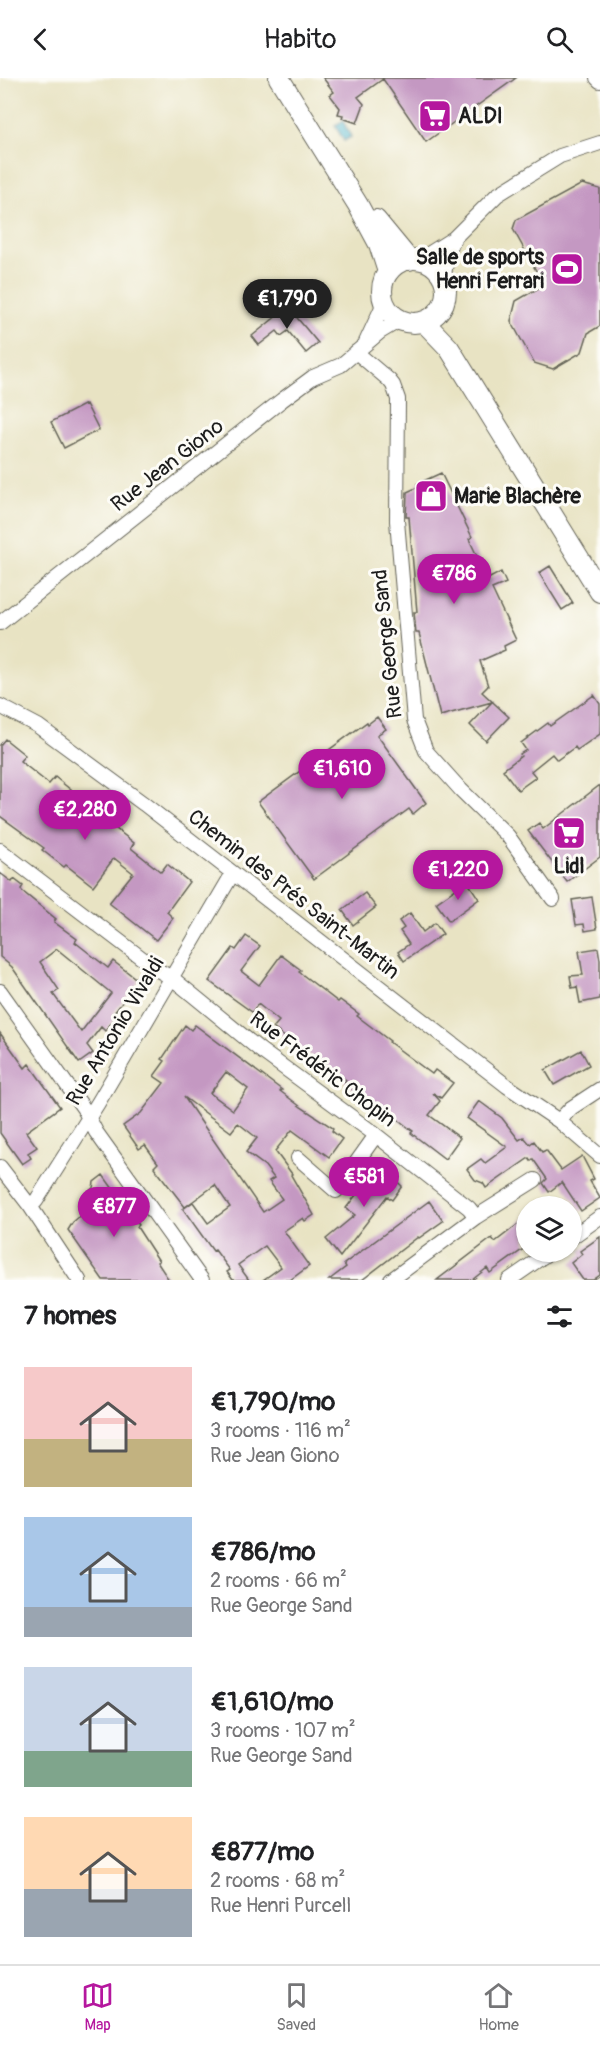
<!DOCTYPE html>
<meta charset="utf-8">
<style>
body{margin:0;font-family:Pangolin,sans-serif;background:#f6f6f6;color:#202124;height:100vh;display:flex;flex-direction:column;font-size:22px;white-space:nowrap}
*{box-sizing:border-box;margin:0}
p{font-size:20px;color:#757577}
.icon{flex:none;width:33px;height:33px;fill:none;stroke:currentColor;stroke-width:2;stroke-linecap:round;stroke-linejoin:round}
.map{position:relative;height:1202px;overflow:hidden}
.details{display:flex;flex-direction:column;background:#fff;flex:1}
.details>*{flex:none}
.controls{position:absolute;left:516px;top:1118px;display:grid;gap:12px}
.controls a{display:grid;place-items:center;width:66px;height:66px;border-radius:50%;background:#fff;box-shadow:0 2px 4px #0004;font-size:30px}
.price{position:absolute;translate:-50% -51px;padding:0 14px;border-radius:21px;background:#b5179e;color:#fff;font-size:20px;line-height:39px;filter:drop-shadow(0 2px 3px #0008)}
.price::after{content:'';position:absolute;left:50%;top:36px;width:18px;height:14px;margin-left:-9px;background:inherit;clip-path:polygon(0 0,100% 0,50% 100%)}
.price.active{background:#222;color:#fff}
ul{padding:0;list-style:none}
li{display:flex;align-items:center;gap:18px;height:150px;padding:0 24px}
li span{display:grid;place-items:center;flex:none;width:168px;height:120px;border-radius:0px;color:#555}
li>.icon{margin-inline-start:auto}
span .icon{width:72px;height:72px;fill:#fffc;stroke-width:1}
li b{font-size:26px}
h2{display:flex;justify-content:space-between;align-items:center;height:72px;padding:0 24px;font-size:26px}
header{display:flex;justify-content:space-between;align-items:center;height:78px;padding:0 24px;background:#fff;font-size:27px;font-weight:600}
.tabs{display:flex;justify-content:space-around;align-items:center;height:84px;border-top:2px solid #e0e0e0;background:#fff;font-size:16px;color:#757577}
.tabs a{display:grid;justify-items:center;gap:3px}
.tabs .active{color:#b5179e}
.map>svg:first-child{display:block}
.water{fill:#4cb3cb;stroke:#346874;stroke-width:1.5}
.building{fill:#c498c2;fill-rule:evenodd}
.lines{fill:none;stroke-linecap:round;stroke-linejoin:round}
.minor-casing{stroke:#636256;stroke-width:16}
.secondary-casing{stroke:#636256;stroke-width:22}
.minor{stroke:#fff;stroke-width:14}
.secondary{stroke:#fff;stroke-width:20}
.labels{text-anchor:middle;stroke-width:6;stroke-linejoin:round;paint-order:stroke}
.poi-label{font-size:21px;font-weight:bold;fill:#1c1c1c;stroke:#fdfcf7;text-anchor:start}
.street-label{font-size:21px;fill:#1c1c1c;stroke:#fdfcf7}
</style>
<header><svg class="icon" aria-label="back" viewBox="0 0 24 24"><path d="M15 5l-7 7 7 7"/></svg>Habito<svg class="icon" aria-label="search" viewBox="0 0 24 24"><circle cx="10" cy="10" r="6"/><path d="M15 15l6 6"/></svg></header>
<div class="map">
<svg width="600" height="1202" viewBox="0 0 600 1202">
<rect width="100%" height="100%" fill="#fdfcf7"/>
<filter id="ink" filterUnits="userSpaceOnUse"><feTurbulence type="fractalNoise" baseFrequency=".0167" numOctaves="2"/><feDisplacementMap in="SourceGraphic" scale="12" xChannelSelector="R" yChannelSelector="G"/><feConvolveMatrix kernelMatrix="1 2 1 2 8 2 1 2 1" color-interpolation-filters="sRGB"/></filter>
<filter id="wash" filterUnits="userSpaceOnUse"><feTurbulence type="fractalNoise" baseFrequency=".008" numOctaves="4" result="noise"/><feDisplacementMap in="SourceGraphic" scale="24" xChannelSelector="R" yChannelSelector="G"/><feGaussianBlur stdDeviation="1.35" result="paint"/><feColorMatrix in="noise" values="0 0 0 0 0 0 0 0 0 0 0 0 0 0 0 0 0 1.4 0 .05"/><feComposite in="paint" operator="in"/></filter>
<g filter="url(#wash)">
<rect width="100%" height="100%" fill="#e8e3c3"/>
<!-- water -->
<path class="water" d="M343 43 351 59 344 63 335 47Z"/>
<g id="blocks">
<!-- building -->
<path class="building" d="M323 0H516L426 64 383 1 358 19 364 26 357 45 342 40 343 37 338 36 340 30 330 17 334 14Z
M582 106 600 111V248L588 255 582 274 553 291 534 285 511 243 516 223 544 207 513 151 516 142Z
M288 229 318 265 306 275 288 253 281 258 277 253 259 267 252 258Z
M86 326 99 352 64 370 51 344Z
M441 395 472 459 469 461 488 501 501 494 506 505 492 511 516 562 504 568 505 572 480 583 488 608 482 614 509 639 486 663 470 647 492 624 440 638 419 555H416L414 534H417L409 439H406L407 414 418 409 417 406Z
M550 488 573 525 562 532 539 495Z
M594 617 600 626V656L577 672 575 669 557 682 552 676 531 693 536 699 518 712 503 692 521 678 520 676 526 672 521 665 548 645 550 648Z
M377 639 386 651 377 657 426 725 413 736 409 731 314 801 258 724 367 644 368 646Z
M5 661 25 677 20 683 49 706 55 699 98 734 97 736 134 765 131 770 161 794 167 786 189 804 167 834 173 840 156 862 109 825 133 795 114 780 93 808 66 787 64 789 42 772 44 770 0 738V667Z
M600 707V779L567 804 528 753 539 745 543 751Z
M0 795 12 804 14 801 23 808 21 811 22 813 56 841 54 844 77 861 75 864 80 868 108 890 113 883 139 903 114 935 117 938 105 953 101 949 87 967 93 975 79 985 12 889 0 879ZM57 871 111 915 81 954 53 916 59 912 40 884Z
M467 803 479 821 449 843 436 825Z
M365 815 376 829 353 847 342 832Z
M592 819 597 851 585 853 584 846 576 847 572 822Z
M410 835 423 854 435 845 443 856 404 883 398 874 409 866 400 853 404 850 399 843Z
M246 858 260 868 241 893 259 907 281 877 301 892 299 894 338 924 340 922 359 936 357 938 390 963 389 964 432 996 435 992 453 1005 441 1020 433 1015 440 1023 429 1037 460 1060 445 1081 411 1055 413 1053 405 1047 382 1029 380 1032 344 1004 346 1002 323 984 317 980 315 982 273 950 279 943 258 926 252 934 209 903 233 870 236 872Z
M598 870 600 882V921L580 925 577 909 572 910 570 898 583 897 579 873Z
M185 947 191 952 195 947 282 1012 280 1013 301 1029 333 1050 332 1053 342 1061 329 1079 292 1052 275 1073 292 1096 291 1097 314 1137 305 1143 303 1140 284 1153 309 1188 290 1202H263L281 1189 265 1168 238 1187 249 1202H233L227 1194 230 1192 215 1172 213 1173 183 1131 193 1124 208 1145 230 1129 215 1107 185 1129 154 1089 158 1085 145 1067 139 1071 123 1048 141 1035 164 1005 154 998 165 983 162 981ZM226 994 248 1011 233 1032 210 1015ZM184 1019 231 1054 238 1045 257 1060 246 1074 265 1088 274 1100 269 1103 282 1121 263 1134Z
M0 955 25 990 29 986 60 1029 26 1054 37 1069 28 1075 31 1080 22 1086 0 1055Z
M581 972 589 987 554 1007 545 992Z
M479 1023 502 1040 519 1062 524 1059 530 1066 534 1063 542 1074 546 1072 561 1092 582 1078 594 1101 590 1103 600 1120 581 1133 562 1104 549 1114 543 1105 547 1101 533 1081 531 1083 529 1080 486 1110 483 1105 475 1102 467 1091 481 1081 485 1085 507 1069 467 1040Z
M379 1087 402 1108 392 1122 387 1118 340 1179 326 1161 355 1137 346 1130Z
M103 1097 139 1147 137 1149 159 1183 157 1184 169 1202H103L68 1152 73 1144 90 1130 83 1121 87 1118 85 1116 93 1110 94 1104Z
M429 1123 443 1143 419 1160 418 1159 362 1202H329L346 1189 344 1186Z
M526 1140V1169L490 1195 487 1190 472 1202H437L492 1160 495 1164Z
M600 1159V1197L593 1202H583L571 1185 582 1176 580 1173Z"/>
</g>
</g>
<g filter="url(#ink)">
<use href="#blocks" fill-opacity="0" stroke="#636256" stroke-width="1.5"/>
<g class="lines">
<!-- minor casing -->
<g class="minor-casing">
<path id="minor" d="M597 0 600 3
M419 182 454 160 497 117 560 78 600 65
M443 201 448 176 454 160
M366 264 384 225
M356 274 389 302 393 307 398 321 397 443 414 642 426 673 461 712 508 758 553 821
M0 545 282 322 313 299 341 287 380 254 400 242
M0 628 38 648 144 726 507 1008 559 1043 600 1078
M0 772 156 891 172 900 260 972 376 1057 469 1130 476 1139
M0 913 84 1031 96 1054 202 1202
M559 1043 571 1030 600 1011
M298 1080 336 1113 376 1057
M0 1089 30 1128 79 1202
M30 1128 36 1123 98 1025 233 795
M572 1159 600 1139
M391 1202 476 1139 535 1102
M509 1202 551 1173"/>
</g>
<!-- secondary casing -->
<g class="secondary-casing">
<path id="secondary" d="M279 0 358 127 379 166 388 194
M376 142 409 182
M382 213a32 32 0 1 1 64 0a32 32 0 1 1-64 0Z
M424 244 449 270 600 514"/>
</g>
<!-- minor -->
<use href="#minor" class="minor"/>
<!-- secondary -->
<use href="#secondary" class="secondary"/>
</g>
</g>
<!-- icons -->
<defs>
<g id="supermarket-square" transform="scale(1.725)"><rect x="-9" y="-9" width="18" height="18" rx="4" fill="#b5179e" stroke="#fdfcf7"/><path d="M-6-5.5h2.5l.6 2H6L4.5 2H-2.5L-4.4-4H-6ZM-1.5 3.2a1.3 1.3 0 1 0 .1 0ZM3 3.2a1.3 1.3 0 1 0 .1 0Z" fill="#fff"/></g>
<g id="stadium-square" transform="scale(1.725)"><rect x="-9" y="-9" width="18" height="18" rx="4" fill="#b5179e" stroke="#fdfcf7"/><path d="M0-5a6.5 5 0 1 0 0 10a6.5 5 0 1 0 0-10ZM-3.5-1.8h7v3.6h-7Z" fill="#fff"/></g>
<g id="shop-square" transform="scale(1.725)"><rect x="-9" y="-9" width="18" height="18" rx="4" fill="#b5179e" stroke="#fdfcf7"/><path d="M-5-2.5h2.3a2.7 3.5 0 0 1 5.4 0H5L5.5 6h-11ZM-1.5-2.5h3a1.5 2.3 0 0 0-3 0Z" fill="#fff"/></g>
</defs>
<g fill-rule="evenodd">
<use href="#supermarket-square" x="435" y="38"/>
<use href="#stadium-square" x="567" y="191"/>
<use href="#shop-square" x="431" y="418"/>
<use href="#supermarket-square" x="569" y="755"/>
</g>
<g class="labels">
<!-- poi labels -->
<g class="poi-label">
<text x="458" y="45">ALDI</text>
<text x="544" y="186" text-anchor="end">Salle de sports<tspan x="544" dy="24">Henri Ferrari</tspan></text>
<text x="454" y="425">Marie Blachère</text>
<text x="569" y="795" text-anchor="middle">Lidl</text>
</g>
<!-- street labels -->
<g class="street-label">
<text transform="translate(167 387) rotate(-38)" y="7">Rue Jean Giono</text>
<text transform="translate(387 566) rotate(-96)" y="7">Rue George Sand</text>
<text transform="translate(294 816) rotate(38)" y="7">Chemin des Prés Saint-Martin</text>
<text transform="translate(115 953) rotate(-59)" y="7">Rue Antonio Vivaldi</text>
<text transform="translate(323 991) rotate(37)" y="7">Rue Frédéric Chopin</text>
</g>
</g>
</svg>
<div class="controls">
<a><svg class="icon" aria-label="layers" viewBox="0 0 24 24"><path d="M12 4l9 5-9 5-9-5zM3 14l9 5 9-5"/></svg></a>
</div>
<b class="price active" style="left:287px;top:252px">€1,790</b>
<b class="price" style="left:454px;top:527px">€786</b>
<b class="price" style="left:342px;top:722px">€1,610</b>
<b class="price" style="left:85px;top:763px">€2,280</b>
<b class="price" style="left:458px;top:823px">€1,220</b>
<b class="price" style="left:364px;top:1130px">€581</b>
<b class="price" style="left:114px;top:1160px">€877</b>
</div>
<section class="details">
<h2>7 homes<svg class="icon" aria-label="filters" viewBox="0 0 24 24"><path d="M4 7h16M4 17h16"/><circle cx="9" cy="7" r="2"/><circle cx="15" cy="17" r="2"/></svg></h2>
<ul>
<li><span style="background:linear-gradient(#f6c9c9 60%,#c2b280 0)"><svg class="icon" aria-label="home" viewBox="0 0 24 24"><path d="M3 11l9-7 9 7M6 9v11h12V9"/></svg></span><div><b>€1,790/mo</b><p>3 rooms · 116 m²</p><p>Rue Jean Giono</p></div></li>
<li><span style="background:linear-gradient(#a9c7e8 75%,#9aa5b1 0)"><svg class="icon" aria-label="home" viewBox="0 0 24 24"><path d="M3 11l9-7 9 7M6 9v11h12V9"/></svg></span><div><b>€786/mo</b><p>2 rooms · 66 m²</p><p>Rue George Sand</p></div></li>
<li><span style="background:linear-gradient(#c9d6e8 70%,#7fa58c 0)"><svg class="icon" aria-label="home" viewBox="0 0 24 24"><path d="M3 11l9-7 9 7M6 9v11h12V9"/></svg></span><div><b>€1,610/mo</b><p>3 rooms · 107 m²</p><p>Rue George Sand</p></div></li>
<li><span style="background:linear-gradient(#ffd9b3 60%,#9aa5b1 0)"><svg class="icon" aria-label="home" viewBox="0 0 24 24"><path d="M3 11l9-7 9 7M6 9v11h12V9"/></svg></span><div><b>€877/mo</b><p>2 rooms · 68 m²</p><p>Rue Henri Purcell</p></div></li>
</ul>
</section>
<nav class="tabs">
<a class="active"><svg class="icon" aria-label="map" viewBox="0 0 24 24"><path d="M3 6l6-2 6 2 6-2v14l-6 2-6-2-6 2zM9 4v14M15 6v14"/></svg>Map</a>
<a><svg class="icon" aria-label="saved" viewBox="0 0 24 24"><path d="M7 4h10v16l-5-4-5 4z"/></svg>Saved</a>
<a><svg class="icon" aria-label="home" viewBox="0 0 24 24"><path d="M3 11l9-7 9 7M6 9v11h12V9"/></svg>Home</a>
</nav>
